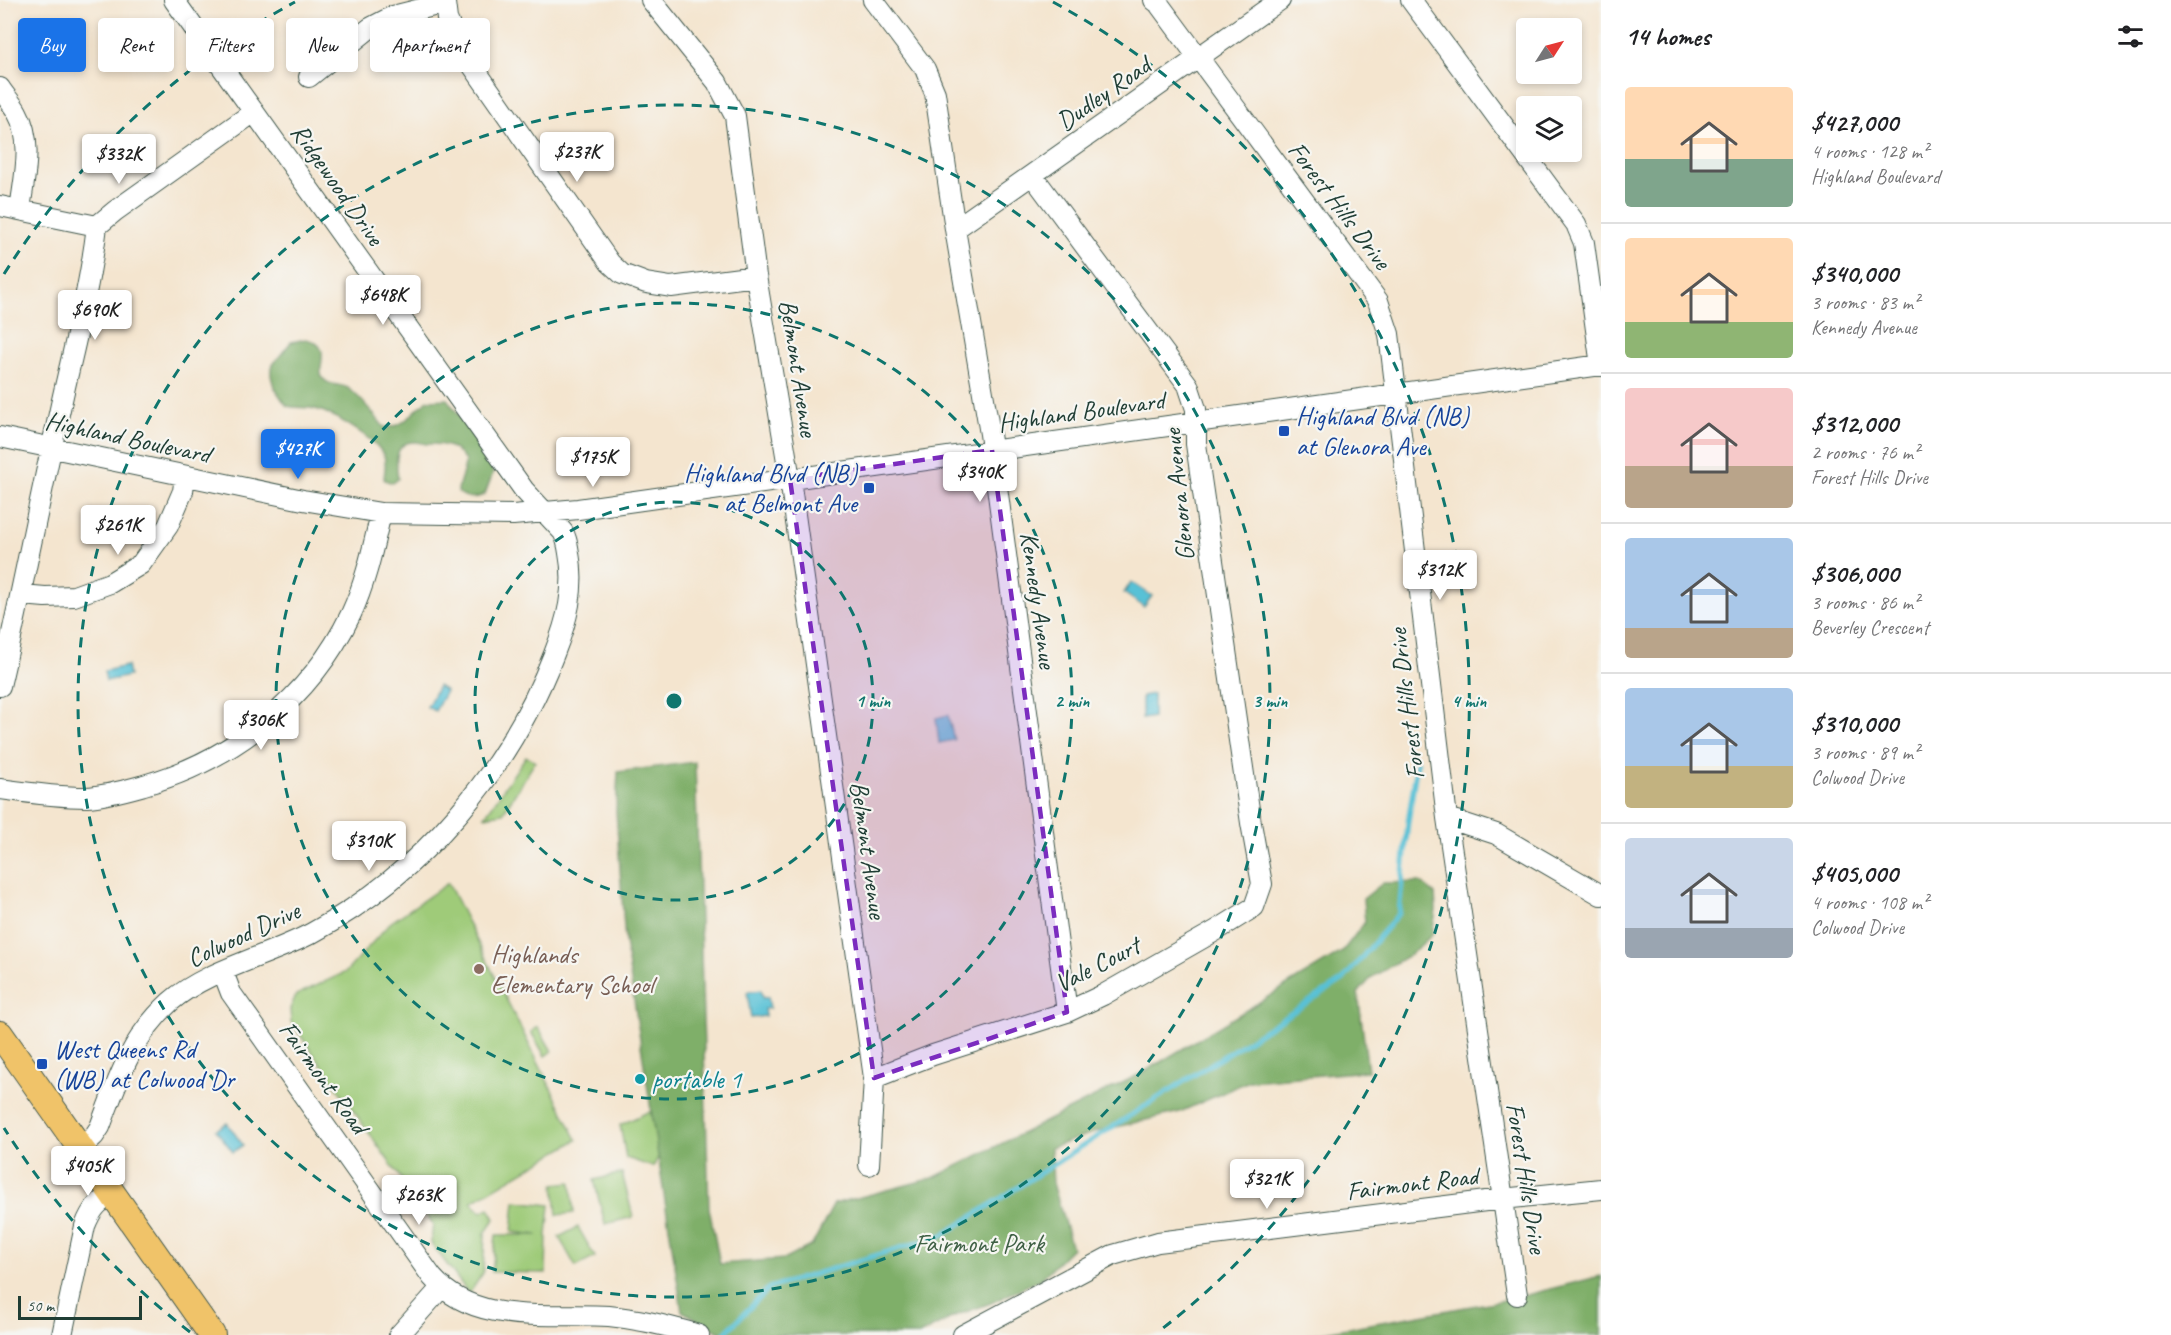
<!DOCTYPE html>
<meta charset="utf-8">
<style>
body{margin:0;font-family:Caveat,sans-serif;background:#f2f2f2;color:#202124;height:100vh;display:flex;flex-direction:column;font-size:22px;white-space:nowrap}
*{box-sizing:border-box;margin:0}
p{font-size:20px;color:#757577}
.icon{flex:none;width:33px;height:33px;fill:none;stroke:currentColor;stroke-width:2;stroke-linecap:round;stroke-linejoin:round}
.map{position:relative;flex:1;overflow:hidden}
.details{display:flex;flex-direction:column;background:#fff;width:570px}
.details>*{flex:none}
.guide{position:absolute;left:18px;top:18px;width:570px;height:54px;display:flex;gap:12px}
.needle{width:39px;rotate:54deg}
.controls{position:absolute;left:1516px;top:18px;display:grid;gap:12px}
.controls a{display:grid;place-items:center;width:66px;height:66px;border-radius:6px;background:#fff;box-shadow:0 3px 9px #0003;font-size:30px}
.scale{position:absolute;left:18px;bottom:15px;width:124px;box-sizing:border-box;padding-left:6px;border:3px solid #1f3d34;border-top:0;font-size:16px;line-height:21px;white-space:nowrap;color:#1f3d34;-webkit-text-stroke:4px #f6f6f2;paint-order:stroke}
.price{position:absolute;translate:-50% -51px;padding:0 14px;border-radius:6px;background:#fff;color:#222;font-size:20px;line-height:39px;filter:drop-shadow(0 2px 3px #0008)}
.price::after{content:'';position:absolute;left:50%;top:36px;width:18px;height:14px;margin-left:-9px;background:inherit;clip-path:polygon(0 0,100% 0,50% 100%)}
.price.active{background:#1a73e8;color:#fff}
ul{padding:0;list-style:none}
li{display:flex;align-items:center;gap:18px;height:150px;padding:0 24px}
li+li{border-top:2px solid #e0e0e0}
li span{display:grid;place-items:center;flex:none;width:168px;height:120px;border-radius:6px;color:#555}
li>.icon{margin-inline-start:auto}
span .icon{width:72px;height:72px;fill:#fffc;stroke-width:1}
li b{font-size:26px}
h2{display:flex;justify-content:space-between;align-items:center;height:72px;padding:0 24px;font-size:26px}
.chip{padding:0 21px;border-radius:6px;background:#fff;box-shadow:0 3px 9px #0003;font-size:21px;line-height:54px}
.chip.active{background:#1a73e8;color:#fff}
main{display:flex;flex:1;min-height:0}
.map>svg:first-child{display:block}
.green{fill:#9fcb79;stroke:#5f8456;stroke-width:1.5}
.forest{fill:#7faf69;stroke:#4f764e;stroke-width:1.5}
.water{fill:#59c1d6;stroke:#3c7f85;stroke-width:1.5}
.lines{fill:none;stroke-linecap:round;stroke-linejoin:round}
.stream{stroke:#59c1d6;stroke-width:5}
.minor-casing{stroke:#3f564b;stroke-width:22}
.major-casing{stroke:#3f564b;stroke-width:28}
.minor{stroke:#fff;stroke-width:20}
.major{stroke:#f0c369;stroke-width:26}
.marked{fill:#7b2cbf;fill-opacity:0.2;stroke:#7b2cbf;stroke-width:4.5;stroke-dasharray:12 8;stroke-linejoin:round}
.ring{fill:none;stroke:#0f766e;stroke-width:3;stroke-dasharray:10 8}
.transit-dot{fill:#1a4fb4;stroke:#f6f6f2;stroke-width:2}
.education-dot{fill:#8d6e63;stroke:#f6f6f2;stroke-width:2}
.culture-dot{fill:#0f9aa8;stroke:#f6f6f2;stroke-width:2}
.labels{text-anchor:middle;stroke-width:4.5;stroke-linejoin:round;paint-order:stroke}
.street-label{font-size:26px;fill:#1f3d34;stroke:#f6f6f2}
.transit-label{font-size:26px;fill:#164399;stroke:#f6f6f2;text-anchor:start}
.education-label{font-size:26px;fill:#785e54;stroke:#f6f6f2;text-anchor:start}
.culture-label{font-size:26px;fill:#0d838f;stroke:#f6f6f2;text-anchor:start}
.park-label{font-size:26px;fill:#3f6045;stroke:#f6f6f2}
.centre{fill:#0f766e;stroke:#f6f6f2;stroke-width:3}
.ring-label{font-size:18px;text-anchor:middle;font-weight:bold;fill:#0f766e;stroke:#f6f6f2;stroke-width:4.5;stroke-linejoin:round;paint-order:stroke}
</style>
<main>
<div class="map">
<svg width="1601" height="1335" viewBox="0 0 1601 1335">
<rect width="100%" height="100%" fill="#f6f6f2"/>
<filter id="ink" filterUnits="userSpaceOnUse"><feTurbulence type="fractalNoise" baseFrequency=".0167" numOctaves="2"/><feDisplacementMap in="SourceGraphic" scale="12" xChannelSelector="R" yChannelSelector="G"/><feConvolveMatrix kernelMatrix="1 2 1 2 8 2 1 2 1" color-interpolation-filters="sRGB"/></filter>
<filter id="wash" filterUnits="userSpaceOnUse"><feTurbulence type="fractalNoise" baseFrequency=".008" numOctaves="4" result="noise"/><feDisplacementMap in="SourceGraphic" scale="24" xChannelSelector="R" yChannelSelector="G"/><feGaussianBlur stdDeviation="1.35" result="paint"/><feColorMatrix in="noise" values="0 0 0 0 0 0 0 0 0 0 0 0 0 0 0 0 0 1.4 0 .05"/><feComposite in="paint" operator="in"/></filter>
<g filter="url(#wash)">
<rect width="100%" height="100%" fill="#f4e5cf"/>
<!-- green -->
<path class="green" d="M526 756 535 762 503 813 485 816Z
M448 883 577 1140 471 1202 481 1212 489 1208 495 1219 485 1233 483 1273 469 1294 431 1243 433 1224 291 1022 290 1009 296 995 346 972 390 923Z
M538 1027 552 1051 545 1056 531 1032Z
M650 1111 660 1154 653 1167 626 1158 620 1125Z
M622 1173 633 1217 605 1224 594 1180Z
M571 1182 574 1213 557 1215 554 1184Z
M515 1201 550 1205 547 1236 546 1273 492 1272 496 1235H538L512 1232Z
M578 1227 595 1257 576 1267 559 1237Z"/>
<!-- forest -->
<path class="forest" d="M306 339C334 345 316 367 322 377 328 387 340 383 348 388 362 398 373 414 384 427 405 429 413 410 428 400L447 399 490 457 493 473 485 494C476 499 466 499 458 492 458 481 465 472 465 461 455 445 445 444 428 444 424 444 419 442 414 442 393 442 396 465 398 479L393 483 384 480C384 472 387 463 384 456 377 439 328 410 310 408 302 407 294 408 287 406 278 394 269 382 271 367L291 342Z
M695 762 709 1208 720 1264 785 1259 812 1245 834 1204 933 1178 1144 1072 1342 952 1365 922 1363 899 1383 883 1420 882 1435 894 1436 910 1432 935 1411 954 1372 977 1358 993 1368 1071 1249 1081 1180 1112 1095 1132 1051 1148 1053 1183 1072 1248 1041 1279 991 1303 957 1315 919 1335H733L719 1332 682 1311 625 942 616 811 618 772Z
M1601 1276V1335H1308L1511 1299Z"/>
<!-- water -->
<path class="water" d="M1131 582 1152 596 1144 607 1124 593Z
M127 666 129 676 106 681 104 671Z
M438 686 446 691 435 711 427 707Z
M1153 694V717L1142 719V696Z
M948 715 954 740 939 743 936 718Z
M761 990 763 998 768 997 770 1008 764 1009 765 1016 751 1018 747 992Z
M227 1123 243 1145 233 1152 216 1130Z"/>
<g class="lines">
<!-- stream -->
<path class="stream" d="M723 1335 769 1288 943 1235 1343 980 1399 913 1408 822 1417 763"/>
</g>
</g>
<g filter="url(#ink)">
<g class="lines">
<!-- minor casing -->
<g class="minor-casing">
<path id="minor" d="M651 0 717 82 735 116 756 276 790 479 874 1078 869 1165
M873 0 925 69 935 93 955 229 990 434 1067 1012
M1154 0 1158 3 1378 301 1389 334 1447 818 1517 1295
M1411 0 1576 224 1584 243 1601 366
M445 3 447 19 458 45 610 263 622 274 646 283 671 287 756 276
M309 77 370 28 393 16 445 3V0
M0 88C5 96 12 103 17 112 34 142 24 177 20 210
M0 206 97 226
M97 226 115 211 254 112
M955 229 1280 0
M0 437 303 500 381 513 513 515 578 509 1601 365
M22 595 45 597 74 596 110 583 141 564 168 526 183 491 185 476
M0 686C21 598 37 510 57 423 71 357 89 293 97 226
M0 789C29 793 57 797 86 797 105 796 126 790 144 785 233 760 311 698 351 614 366 582 373 547 381 513
M1447 818 1496 834 1601 895
M223 972 231 993 432 1277C475 1327 551 1312 609 1316 640 1319 669 1326 699 1335
M874 1078 933 1055 1067 1012 1103 995 1217 930 1254 907 1262 884 1251 823 1196 444V409L1188 385 1033 176
M81 1148 94 1136 100 1127C118 1079 131 1038 170 1002 206 970 269 956 312 933 423 873 509 770 554 654 567 621 576 589 569 553 568 546 567 539 563 532L524 490 174 0
M62 1335 85 1226C92 1208 97 1204 112 1193
M399 1335 441 1288
M963 1335 1113 1255 1158 1242 1502 1199 1601 1189"/>
</g>
<!-- major casing -->
<g class="major-casing">
<path id="major" d="M0 1034 212 1335"/>
</g>
<!-- minor -->
<use href="#minor" class="minor"/>
<!-- major -->
<use href="#major" class="major"/>
</g>
</g>
<!-- marked area -->
<path class="marked" d="M992 450 1067 1012 874 1078 790 479Z"/>
<!-- distance rings -->
<g class="ring">
<circle cx="674" cy="701" r="199"/>
<circle cx="674" cy="701" r="398"/>
<circle cx="674" cy="701" r="596"/>
<path d="M190 1332A795 795 0 0 1 4 1128M4 274A795 795 0 0 1 295 2M1053 2A795 795 0 0 1 1158 1332"/>
</g>
<!-- markers -->
<g class="transit-dot">
<rect x="1278" y="425" width="12" height="12" rx="3"/>
<rect x="863" y="482" width="12" height="12" rx="3"/>
<rect x="36" y="1058" width="12" height="12" rx="3"/>
</g>
<circle class="education-dot" cx="479" cy="969" r="6"/>
<circle class="culture-dot" cx="640" cy="1079" r="6"/>
<g class="labels">
<!-- street labels -->
<g class="street-label">
<text transform="translate(1103 93) rotate(-35)" y="9">Dudley Road</text>
<text transform="translate(338 184) rotate(55)" y="9">Ridgewood Drive</text>
<text transform="translate(1340 205) rotate(53)" y="9">Forest Hills Drive</text>
<text transform="translate(799 368) rotate(81)" y="9">Belmont Avenue</text>
<text transform="translate(1081 411) rotate(-8)" y="9">Highland Boulevard</text>
<text transform="translate(128 437) rotate(12)" y="9">Highland Boulevard</text>
<text transform="translate(1178 495) rotate(-96)" y="9">Glenora Avenue</text>
<text transform="translate(1039 600) rotate(82)" y="9">Kennedy Avenue</text>
<text transform="translate(1406 704) rotate(-97)" y="9">Forest Hills Drive</text>
<text transform="translate(869 850) rotate(82)" y="9">Belmont Avenue</text>
<text transform="translate(243 934) rotate(-25)" y="9">Colwood Drive</text>
<text transform="translate(1097 964) rotate(-27)" y="9">Vale Court</text>
<text transform="translate(324 1077) rotate(54)" y="9">Fairmont Road</text>
<text transform="translate(1527 1178) rotate(81)" y="9">Forest Hills Drive</text>
<text transform="translate(1412 1183) rotate(-7)" y="9">Fairmont Road</text>
</g>
<!-- transit labels -->
<g class="transit-label">
<text x="1296" y="425">Highland Blvd (NB)<tspan x="1296" dy="30">at Glenora Ave</tspan></text>
<text x="857" y="482" text-anchor="end">Highland Blvd (NB)<tspan x="857" dy="30">at Belmont Ave</tspan></text>
<text x="54" y="1058">West Queens Rd<tspan x="54" dy="30">(WB) at Colwood Dr</tspan></text>
</g>
<!-- education labels -->
<g class="education-label">
<text x="491" y="963">Highlands<tspan x="491" dy="30">Elementary School</tspan></text>
</g>
<!-- culture labels -->
<g class="culture-label">
<text x="652" y="1088">portable 1</text>
</g>
<!-- park labels -->
<g class="park-label">
<text x="979" y="1252">Fairmont Park</text>
</g>
</g>
<circle cx="674" cy="701" r="9" class="centre"/>
<g class="ring-label">
<text x="873" y="707">1 min</text>
<text x="1072" y="707">2 min</text>
<text x="1270" y="707">3 min</text>
<text x="1469" y="707">4 min</text>
</g>
</svg>
<div class="controls">
<a><svg class="needle" viewBox="-14 -14 28 28"><path d="M0-13l5 13h-10z" fill="#e53935"/><path d="M0 13l5-13h-10z" fill="#757577"/></svg></a>
<a><svg class="icon" aria-label="layers" viewBox="0 0 24 24"><path d="M12 4l9 5-9 5-9-5zM3 14l9 5 9-5"/></svg></a>
</div>
<div class="scale">50 m</div>
<b class="price" style="left:577px;top:183px">$237K</b>
<b class="price" style="left:119px;top:185px">$332K</b>
<b class="price" style="left:383px;top:326px">$648K</b>
<b class="price" style="left:95px;top:341px">$690K</b>
<b class="price active" style="left:298px;top:480px">$427K</b>
<b class="price" style="left:593px;top:488px">$175K</b>
<b class="price" style="left:980px;top:503px">$340K</b>
<b class="price" style="left:118px;top:556px">$261K</b>
<b class="price" style="left:1440px;top:601px">$312K</b>
<b class="price" style="left:261px;top:751px">$306K</b>
<b class="price" style="left:369px;top:872px">$310K</b>
<b class="price" style="left:88px;top:1197px">$405K</b>
<b class="price" style="left:1267px;top:1210px">$321K</b>
<b class="price" style="left:419px;top:1226px">$263K</b>
<div class="guide">
<a class="chip active">Buy</a>
<a class="chip">Rent</a>
<a class="chip">Filters</a>
<a class="chip">New</a>
<a class="chip">Apartment</a>
</div>
</div>
<section class="details">
<h2>14 homes<svg class="icon" aria-label="filters" viewBox="0 0 24 24"><path d="M4 7h16M4 17h16"/><circle cx="9" cy="7" r="2"/><circle cx="15" cy="17" r="2"/></svg></h2>
<ul>
<li><span style="background:linear-gradient(#ffd9b3 60%,#7fa58c 0)"><svg class="icon" aria-label="home" viewBox="0 0 24 24"><path d="M3 11l9-7 9 7M6 9v11h12V9"/></svg></span><div><b>$427,000</b><p>4 rooms · 128 m²</p><p>Highland Boulevard</p></div></li>
<li><span style="background:linear-gradient(#ffd9b3 70%,#8fb573 0)"><svg class="icon" aria-label="home" viewBox="0 0 24 24"><path d="M3 11l9-7 9 7M6 9v11h12V9"/></svg></span><div><b>$340,000</b><p>3 rooms · 83 m²</p><p>Kennedy Avenue</p></div></li>
<li><span style="background:linear-gradient(#f6c9c9 65%,#b9a48a 0)"><svg class="icon" aria-label="home" viewBox="0 0 24 24"><path d="M3 11l9-7 9 7M6 9v11h12V9"/></svg></span><div><b>$312,000</b><p>2 rooms · 76 m²</p><p>Forest Hills Drive</p></div></li>
<li><span style="background:linear-gradient(#a9c7e8 75%,#b9a48a 0)"><svg class="icon" aria-label="home" viewBox="0 0 24 24"><path d="M3 11l9-7 9 7M6 9v11h12V9"/></svg></span><div><b>$306,000</b><p>3 rooms · 86 m²</p><p>Beverley Crescent</p></div></li>
<li><span style="background:linear-gradient(#a9c7e8 65%,#c2b280 0)"><svg class="icon" aria-label="home" viewBox="0 0 24 24"><path d="M3 11l9-7 9 7M6 9v11h12V9"/></svg></span><div><b>$310,000</b><p>3 rooms · 89 m²</p><p>Colwood Drive</p></div></li>
<li><span style="background:linear-gradient(#c9d6e8 75%,#9aa5b1 0)"><svg class="icon" aria-label="home" viewBox="0 0 24 24"><path d="M3 11l9-7 9 7M6 9v11h12V9"/></svg></span><div><b>$405,000</b><p>4 rooms · 108 m²</p><p>Colwood Drive</p></div></li>
</ul>
</section>
</main>
